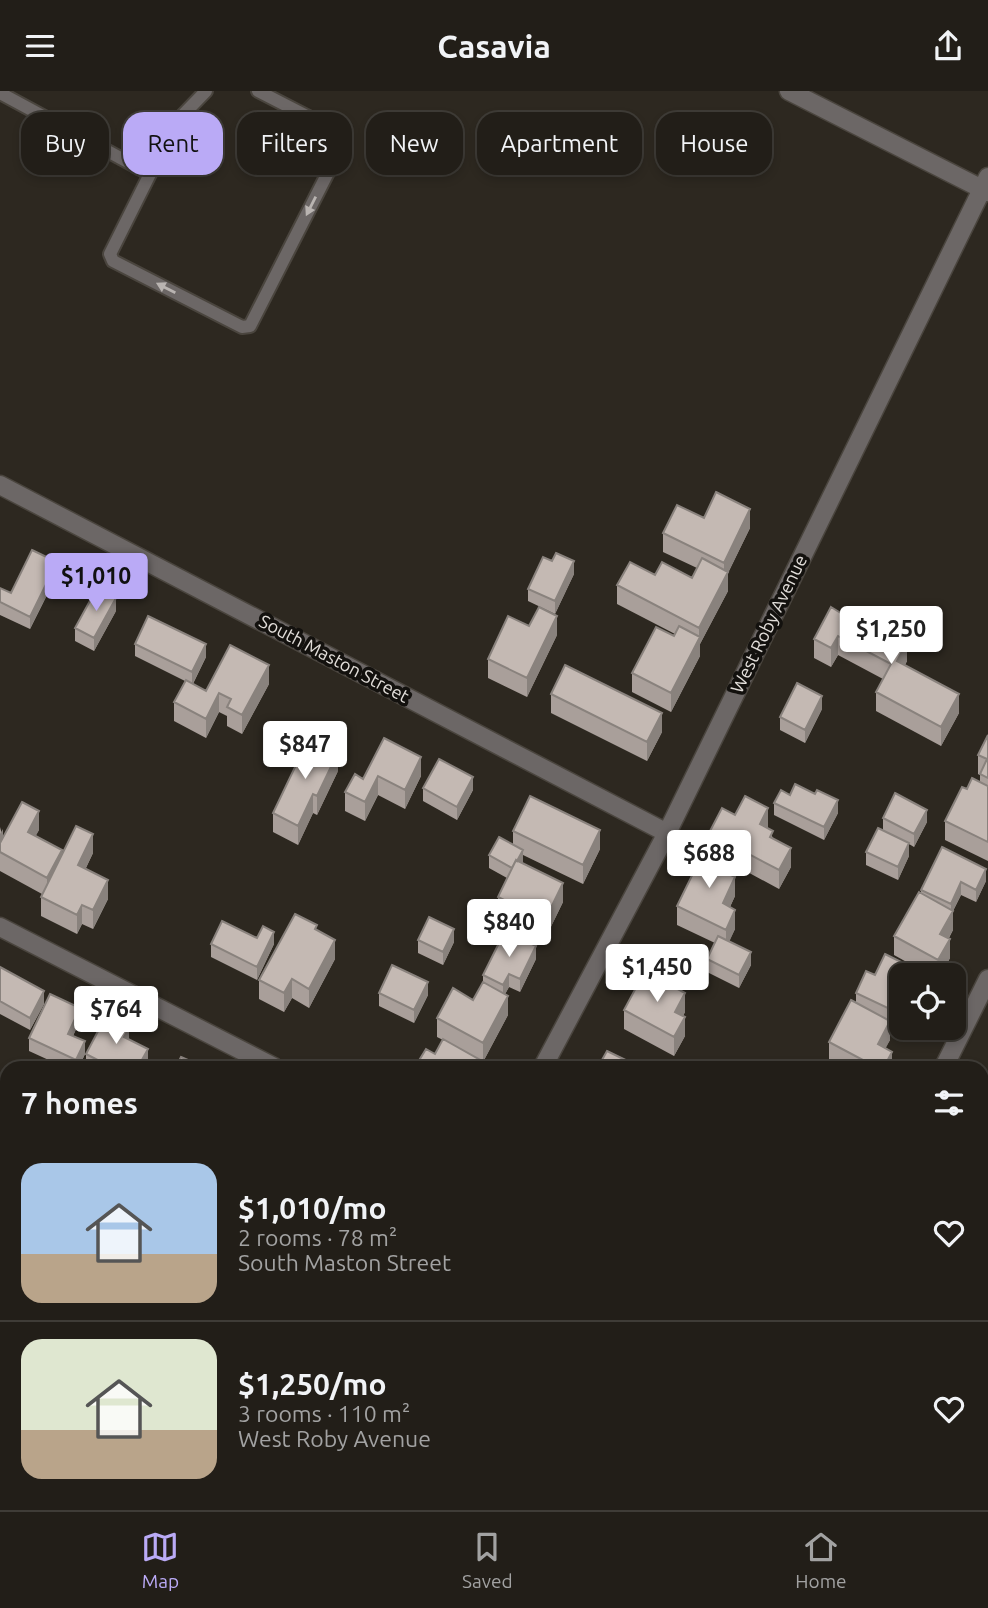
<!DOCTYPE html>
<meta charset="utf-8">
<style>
body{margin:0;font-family:Ubuntu,sans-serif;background:#2a2721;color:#f1f3f6;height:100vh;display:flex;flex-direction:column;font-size:26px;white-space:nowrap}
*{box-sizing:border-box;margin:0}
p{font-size:23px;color:#a2a2a2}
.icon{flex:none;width:38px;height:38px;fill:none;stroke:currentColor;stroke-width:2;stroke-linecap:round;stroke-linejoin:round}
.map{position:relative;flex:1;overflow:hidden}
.panel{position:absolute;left:0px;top:970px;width:989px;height:450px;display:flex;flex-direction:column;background:#221e18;border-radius:21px 21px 0 0;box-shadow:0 4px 10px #0003,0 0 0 2px #3f3c37}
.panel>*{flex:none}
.guide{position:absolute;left:21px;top:21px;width:947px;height:63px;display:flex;gap:14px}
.tools{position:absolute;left:889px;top:872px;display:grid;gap:14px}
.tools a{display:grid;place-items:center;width:77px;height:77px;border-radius:14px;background:#221e18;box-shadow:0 4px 10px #0003,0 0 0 2px #3f3c37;font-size:35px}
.price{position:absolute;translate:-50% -60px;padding:0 16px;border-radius:7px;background:#fff;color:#222;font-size:23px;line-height:46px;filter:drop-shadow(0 2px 4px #0008)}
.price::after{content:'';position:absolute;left:50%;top:42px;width:21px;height:16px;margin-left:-10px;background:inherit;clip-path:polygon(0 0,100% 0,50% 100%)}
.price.current{background:#baaaf6;color:#111}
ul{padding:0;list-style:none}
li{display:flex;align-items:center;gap:21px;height:175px;padding:0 21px}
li+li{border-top:2px solid #3f3c37}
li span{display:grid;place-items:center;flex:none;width:196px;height:140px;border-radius:21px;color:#555}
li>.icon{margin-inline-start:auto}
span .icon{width:84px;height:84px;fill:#fffc;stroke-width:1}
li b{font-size:30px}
h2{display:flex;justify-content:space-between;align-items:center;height:84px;padding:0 21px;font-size:30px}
.tag{padding:0 24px;border-radius:21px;background:#221e18;box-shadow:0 4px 10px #0003,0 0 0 2px #3f3c37;font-size:24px;line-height:63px}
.tag.current{background:#baaaf6;color:#111}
header{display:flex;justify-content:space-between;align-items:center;height:91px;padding:0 21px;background:#221e18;font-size:32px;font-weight:600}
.dock{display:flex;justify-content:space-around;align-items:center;height:98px;border-top:2px solid #3f3c37;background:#221e18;font-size:19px;color:#a2a2a2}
.dock a{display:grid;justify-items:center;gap:4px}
.dock .current{color:#baaaf6}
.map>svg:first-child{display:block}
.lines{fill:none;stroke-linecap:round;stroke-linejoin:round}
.service-casing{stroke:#4a453e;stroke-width:16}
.minor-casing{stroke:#4a453e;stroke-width:21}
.service{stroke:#6c6766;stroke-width:12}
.minor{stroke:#6c6766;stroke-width:18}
.wall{fill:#a99f9a}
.shaded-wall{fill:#89827d}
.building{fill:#c4b9b3;stroke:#89827d;stroke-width:2}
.oneway{fill:#b9b4b1}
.labels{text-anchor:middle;stroke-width:7;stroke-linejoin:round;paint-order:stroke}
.street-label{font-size:18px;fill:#e2deda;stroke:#13110e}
</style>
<header><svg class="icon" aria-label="menu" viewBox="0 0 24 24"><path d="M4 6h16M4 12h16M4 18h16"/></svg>Casavia<svg class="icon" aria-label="share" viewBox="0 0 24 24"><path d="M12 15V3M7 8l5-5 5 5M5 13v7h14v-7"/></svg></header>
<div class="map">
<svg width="988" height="1419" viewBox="0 0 988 1419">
<rect width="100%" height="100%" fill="#2d2820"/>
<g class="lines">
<!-- service casing -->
<g class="service-casing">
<path id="service" d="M0 2 150 83 179 28 206 0
M150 83 110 163 113 170 242 236 250 235 342 54 334 39 258 0"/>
</g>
<!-- minor casing -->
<g class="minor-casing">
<path id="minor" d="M789 0 988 101
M0 394 667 742
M0 836 274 976
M543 976 667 742 988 86
M944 976 988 888
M0 1254 7 1253
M982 1313 988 1316
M369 1419 370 1412"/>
</g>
<!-- service -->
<use href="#service" class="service"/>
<!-- minor -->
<use href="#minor" class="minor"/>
</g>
<!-- wall -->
<path class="wall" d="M704 427 750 437 728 482V500L700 553V565L671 621 632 601V582L675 543 617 513V494L655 484 692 487 697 477 663 461V442Z
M552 470 574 483 555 523 528 510V498Z
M57 484 30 538 0 524V497L11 502Z
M831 516 907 570 905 574 959 622 941 655 876 620V601L883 588 838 564 831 576 814 567V548Z
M116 520 94 560 75 550V537Z
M557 544 527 606 488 587V568Z
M135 553 206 566 193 593 206 600 269 593 242 643 227 635V625L219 621 206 647 174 630V611L185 590 135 565Z
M551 603 662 641 647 670 551 622Z
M822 618 805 652 780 639V626Z
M988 644V770L945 749V730L967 698 980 691V684L978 683V664Z
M384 647 421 685 405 718 378 704 365 730 345 720V701L363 688Z
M338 680 317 724 313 722 298 754 273 741V722Z
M423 697 473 699 457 729 423 710Z
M790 704 838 722 824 749 774 724V712Z
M735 724 768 736V737L773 747 791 776 779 798 729 771V783L735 805 730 816 735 838 729 850 751 874 739 897 707 881V868L715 852 677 834V815L709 757V742Z
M883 727 927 731 914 756 909 753V765L898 789 866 774V761L883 739Z
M0 736 3 747 39 739 35 745 62 763 93 762 86 777 108 808 93 838 82 833 77 843 41 825V806L42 803 0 780Z
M513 740 600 758 583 793 523 764V773L563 811 545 848 498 825V806L507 787 489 777V764L513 753Z
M942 756 986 790 976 811 961 804 953 820V839L949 847 950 867 941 884H930L894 864V845L921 802V799Z
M317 840 335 868 309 917 292 907 284 921 259 908V889Z
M257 847 274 853 257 889 211 866V853Z
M418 849 454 851 443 874 418 862Z
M536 868 520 901 509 896 505 903 508 924 483 971 482 970V976L435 963 443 949 437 946V927L473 909 483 892V884Z
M0 876 44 913 30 939 0 923Z
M901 884V924L894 939 890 937V949L885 957 892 976H840L829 970V951L856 912V902Z
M379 902 428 904 414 932 379 915Z
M624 919 685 921 683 925 685 945 674 965 624 938Z
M80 930 73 945 85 963 79 976H64L29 960V947Z
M129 948 148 976H86V963Z
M988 999V1103L982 1115V1003L985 1005Z
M988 1173V1263L982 1260V1193L986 1195V1177Z"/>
<!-- shaded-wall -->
<path class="shaded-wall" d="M750 418V437L728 482V500L700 553V565L671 621V602L699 549V537L724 489V472Z
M574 470V483L555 523V510Z
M57 471V484L30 538V526Z
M116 507V520L94 560V547Z
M557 525V544L527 606V587Z
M838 545V564L831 576V557Z
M907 551V570L897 589V570Z
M206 553V566L192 594V581Z
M269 574V593L242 643V624Z
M219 602V621L206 647V628Z
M959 603V622L941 655V636Z
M822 605V618L805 652V639Z
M662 622V641L647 670V651Z
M338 661V680L317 724V705Z
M421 666V685L405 718V699Z
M378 685V704L365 730V711Z
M473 686V699L457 729V716Z
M313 703V722L298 754V735Z
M838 709V722L824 749V736Z
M768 717V736L760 752V733Z
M927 719V731L914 756V743Z
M39 720V739L28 760V741Z
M3 738V757L0 761V743Z
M600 739V758L583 793V774Z
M93 743V762L78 793V774Z
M909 752V765L898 789V776Z
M791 757V776L779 798V779Z
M62 759V778L47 806V787Z
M523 759V772L513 790V777Z
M729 767V786L723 780Z
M986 778V790L976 811V799Z
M735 786V805L723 831V812Z
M108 789V808L93 838V819Z
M961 791V804L953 820V839L940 862V843L951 825V813Z
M563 792V811L545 848V829Z
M82 814V833L77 843V824Z
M735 819V838L726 858V839Z
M454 838V851L443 874V861Z
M274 841V853L257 889V876Z
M950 848V867L941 884H938V869Z
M335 849V868L309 917V898Z
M536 855V868L520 901V888Z
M751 861V874L739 897V884Z
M509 883V896L503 907V894Z
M292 888V907L284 921V902Z
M428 891V904L414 932V919Z
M44 900V913L30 939V927Z
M685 902V921L675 940V921Z
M508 905V924L483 971V952Z
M901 905V924L894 939V920Z
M80 917V930L68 955V943Z
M685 926V945L674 965V946Z
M890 930V949L878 972V953Z
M129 937V956L124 946Z
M85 950V963L79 976H76V969Z
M148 958V976H138Z
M892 961V976H884Z
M988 1084V1103L982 1115V1096Z
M7 1333V1352L0 1354V1335Z
M476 1412H483L481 1419H474Z"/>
<!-- building -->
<path class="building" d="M716 401 750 418 724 472 663 442 677 414 704 427Z
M32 459 57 471 30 526 0 511V497L11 502Z
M556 462 574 470 555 510 528 498 543 466 552 470Z
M702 467 728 481 699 537 617 494 630 471 655 484 662 471 692 487Z
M97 497 116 507 94 547 75 537Z
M539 516 557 525 527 587 488 568 508 525 529 535Z
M831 516 849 527 852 521 907 551 897 570 959 603 941 636 876 601 891 573 838 545 831 557 814 548Z
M148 525 206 553 192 581 135 553Z
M679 535 700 546 671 602 632 582 656 536 674 545Z
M230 554 269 574 242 624 227 616 231 608 219 602 206 628 174 611 186 589 206 600Z
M565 574 662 622 647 651 551 603Z
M797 592 822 605 805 639 780 626Z
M988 644V687L980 683 987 668 978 664Z
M309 647 338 661 317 705 313 703 298 735 273 722Z
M384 647 421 666 405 699 378 685 365 711 345 701 355 683 363 688Z
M439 668 473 686 457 716 423 697Z
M972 687 988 695V751L945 730 962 696 967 698Z
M795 693 815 703 817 699 838 709 824 736 774 712 781 699 790 704Z
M895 702 927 719 914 743 883 727Z
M530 705 600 739 583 774 513 740Z
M745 705 768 717 760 733 773 740 770 746 791 757 779 779 709 742 722 717 735 724Z
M22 711 39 720 28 741 62 759 47 787 0 761V752Z
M76 735 93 743 78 774 108 789 93 819 82 814 77 824 41 806Z
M878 737 909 752 898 776 866 761Z
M499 746 523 759 517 770 516 769 512 777 489 764Z
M706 756 729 767 723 780 735 786 723 812 735 819 726 839 677 815Z
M942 756 986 778 976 799 961 791 951 813 921 799Z
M516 769 563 792 545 829 498 806Z
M919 801 953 820 940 843 950 848 938 869 894 845Z
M295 823 317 834 315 838 335 849 309 898 292 888 284 902 259 889Z
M429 826 454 838 443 861 418 849Z
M222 830 257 847 263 835 274 841 257 876 211 853Z
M505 840 536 855 520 888 509 883 503 894 483 884Z
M718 845 751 861 739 884 707 868Z
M885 863 927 884H901V905L894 920 856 902 866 880 875 884Z
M392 874 428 891 414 919 379 902Z
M0 876 44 900 30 927 0 910Z
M645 880 685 902 675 921 685 926 674 946 624 919Z
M483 891 508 905 483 952 437 927 453 897 473 909Z
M50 903 80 917 68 943 85 950 76 969 29 947Z
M851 909 890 930 878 953 892 961 884 976H876L829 951Z
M106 925 129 937 124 946 148 958 138 976H111L86 963Z
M443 948 482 970 479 976H415L426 958 435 963Z
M607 960 640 976H598Z
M181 966 204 976H176Z
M988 999V1031L982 1028V1003L985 1005Z
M982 1047 988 1050V1084L982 1096Z
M982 1193 988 1196V1244L982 1241Z
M7 1292V1333L0 1335V1294Z
M1 1412 15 1419H0Z
M427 1412H476L474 1419H424Z"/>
<!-- one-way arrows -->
<defs><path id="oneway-solid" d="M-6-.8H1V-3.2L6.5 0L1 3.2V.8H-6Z" transform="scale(1.75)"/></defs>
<g class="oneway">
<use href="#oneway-solid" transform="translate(311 115) rotate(117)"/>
<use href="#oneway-solid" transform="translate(166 197) rotate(-153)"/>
</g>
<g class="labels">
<!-- street labels -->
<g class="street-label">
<text transform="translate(769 533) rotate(-64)" y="6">West Roby Avenue</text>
<text transform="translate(334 568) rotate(28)" y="6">South Maston Street</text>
</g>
</g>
</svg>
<div class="tools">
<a><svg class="icon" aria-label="locate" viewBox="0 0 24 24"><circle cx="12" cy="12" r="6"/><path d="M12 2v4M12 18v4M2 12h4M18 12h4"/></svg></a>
</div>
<b class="price current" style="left:96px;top:522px">$1,010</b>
<b class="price" style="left:891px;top:575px">$1,250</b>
<b class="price" style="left:305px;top:690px">$847</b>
<b class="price" style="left:709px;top:799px">$688</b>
<b class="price" style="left:509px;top:868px">$840</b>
<b class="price" style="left:657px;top:913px">$1,450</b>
<b class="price" style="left:116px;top:955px">$764</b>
<div class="guide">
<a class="tag">Buy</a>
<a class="tag current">Rent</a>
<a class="tag">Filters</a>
<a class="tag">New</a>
<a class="tag">Apartment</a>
<a class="tag">House</a>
</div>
<section class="panel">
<h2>7 homes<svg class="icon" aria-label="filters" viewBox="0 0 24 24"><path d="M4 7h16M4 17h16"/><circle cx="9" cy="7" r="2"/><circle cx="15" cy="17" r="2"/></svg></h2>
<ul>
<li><span style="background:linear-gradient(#a9c7e8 65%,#b9a48a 0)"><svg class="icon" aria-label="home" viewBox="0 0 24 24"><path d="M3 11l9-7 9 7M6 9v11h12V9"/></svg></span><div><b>$1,010/mo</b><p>2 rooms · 78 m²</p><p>South Maston Street</p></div><svg class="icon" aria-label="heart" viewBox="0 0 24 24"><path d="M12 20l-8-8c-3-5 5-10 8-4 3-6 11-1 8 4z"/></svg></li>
<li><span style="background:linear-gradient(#dfe7d0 65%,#b9a48a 0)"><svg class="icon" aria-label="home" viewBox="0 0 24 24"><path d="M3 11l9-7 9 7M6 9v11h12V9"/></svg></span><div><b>$1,250/mo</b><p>3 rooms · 110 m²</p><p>West Roby Avenue</p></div><svg class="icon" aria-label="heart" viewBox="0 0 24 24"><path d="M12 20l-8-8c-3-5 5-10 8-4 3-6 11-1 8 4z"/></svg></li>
</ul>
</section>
</div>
<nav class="dock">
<a class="current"><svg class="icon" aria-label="map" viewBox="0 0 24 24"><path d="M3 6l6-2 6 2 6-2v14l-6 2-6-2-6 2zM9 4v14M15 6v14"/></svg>Map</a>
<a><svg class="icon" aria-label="saved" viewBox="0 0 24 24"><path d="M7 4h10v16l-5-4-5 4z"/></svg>Saved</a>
<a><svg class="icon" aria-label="home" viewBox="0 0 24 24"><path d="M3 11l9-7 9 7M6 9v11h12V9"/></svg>Home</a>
</nav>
